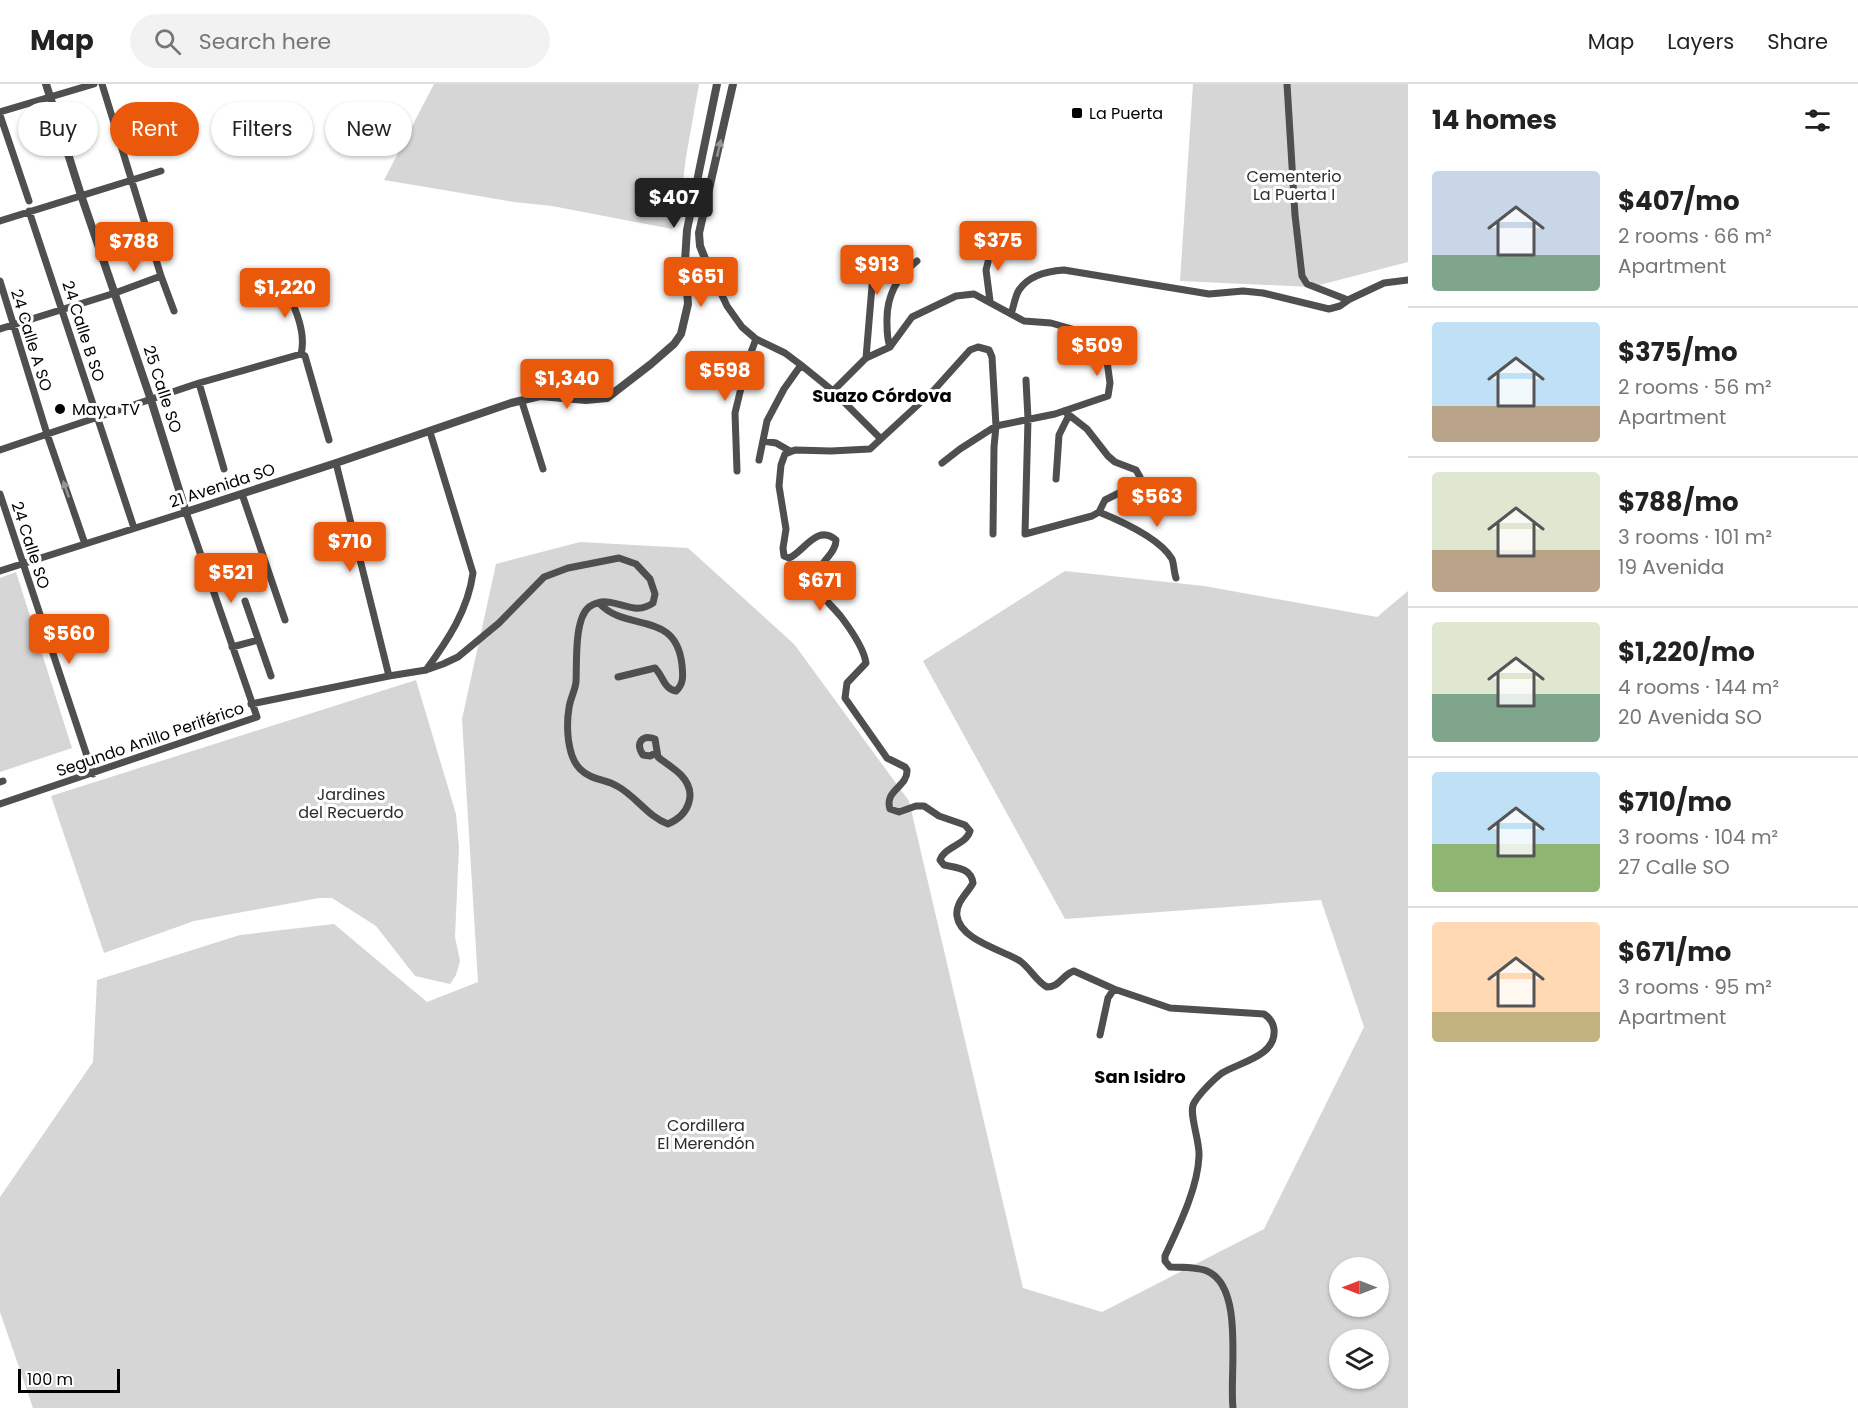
<!DOCTYPE html>
<meta charset="utf-8">
<style>
body{margin:0;font-family:Poppins,sans-serif;background:#f2f2f2;color:#222;height:100vh;display:flex;flex-direction:column;font-size:22px;white-space:nowrap}
*{box-sizing:border-box;margin:0}
p{font-size:20px;color:#767676}
.icon{flex:none;width:33px;height:33px;fill:none;stroke:currentColor;stroke-width:2;stroke-linecap:round;stroke-linejoin:round}
.map{position:relative;flex:1;overflow:hidden}
.sheet{display:flex;flex-direction:column;background:#fff;width:450px}
.sheet>*{flex:none}
.banner{position:absolute;left:18px;top:18px;width:570px;height:54px;display:flex;gap:12px}
.needle{width:39px;rotate:270deg}
.buttons{position:absolute;left:1329px;top:1173px;display:grid;gap:12px}
.buttons a{display:grid;place-items:center;width:60px;height:60px;border-radius:50%;background:#fff;box-shadow:0 2px 4px #0004;font-size:30px}
.scale{position:absolute;left:18px;bottom:15px;width:102px;box-sizing:border-box;padding-left:6px;border:3px solid #000;border-top:0;font-size:16px;line-height:21px;white-space:nowrap;color:#000;-webkit-text-stroke:4px #fff;paint-order:stroke}
.price{position:absolute;translate:-50% -51px;padding:0 14px;border-radius:6px;background:#ea580c;color:#fff;font-size:20px;line-height:39px;filter:drop-shadow(0 2px 3px #0008)}
.price::after{content:'';position:absolute;left:50%;top:36px;width:18px;height:14px;margin-left:-9px;background:inherit;clip-path:polygon(0 0,100% 0,50% 100%)}
.price.current{background:#222;color:#fff}
ul{padding:0;list-style:none}
li{display:flex;align-items:center;gap:18px;height:150px;padding:0 24px}
li+li{border-top:2px solid #e0e0e0}
li span{display:grid;place-items:center;flex:none;width:168px;height:120px;border-radius:6px;color:#555}
li>.icon{margin-inline-start:auto}
span .icon{width:72px;height:72px;fill:#fffc;stroke-width:1}
li b{font-size:26px}
h2{display:flex;justify-content:space-between;align-items:center;height:72px;padding:0 24px;font-size:26px}
.chip{padding:0 21px;border-radius:27px;background:#fff;box-shadow:0 2px 4px #0004;font-size:21px;line-height:54px}
.chip.current{background:#ea580c;color:#fff}
header{display:flex;align-items:center;gap:36px;box-sizing:border-box;height:84px;padding:0 30px;background:#fff;border-bottom:2px solid #e0e0e0}
header strong{font-size:28px}
nav{display:flex;gap:33px;margin-inline-start:auto;font-size:21px}
.search{width:420px;height:54px;background:#f2f2f2;display:flex;align-items:center;gap:15px;box-sizing:border-box;padding:0 21px;border-radius:33px;color:#767676;font-size:22px}
main{display:flex;flex:1;min-height:0}
.map>svg:first-child{display:block}
.green{fill:#d6d6d6;fill-rule:evenodd}
.lines{fill:none;stroke-linecap:round;stroke-linejoin:round}
.minor{stroke:#4f4f4f;stroke-width:7}
.tertiary{stroke:#4f4f4f;stroke-width:8}
.oneway{fill:#959595}
.poi-dot{fill:#000;stroke:#fff;stroke-width:2}
.labels{text-anchor:middle;stroke-width:6;stroke-linejoin:round;paint-order:stroke}
.poi-label{font-size:16px;fill:#000;stroke:#fff;text-anchor:start}
.park-label{font-size:16px;fill:#2d2d2d;stroke:#fff}
.street-label{font-size:16px;fill:#000;stroke:#fff}
.neighbourhood-label{font-size:18px;font-weight:bold;fill:#000;stroke:#fff}
</style>
<header>
<strong>Map</strong>
<div class="search"><svg class="icon" aria-label="search" viewBox="0 0 24 24"><circle cx="10" cy="10" r="6"/><path d="M15 15l6 6"/></svg>Search here</div>
<nav><a>Map</a><a>Layers</a><a>Share</a></nav>
</header>
<main>
<div class="map">
<svg width="1408" height="1324" viewBox="0 0 1408 1324">
<rect width="100%" height="100%" fill="#fff"/>
<!-- green -->
<path class="green" d="M434 0H699L686 73 678 137 672 145 552 122 514 118 384 96Z
M1193 0H1408V178L1312 203 1180 197Z
M580 458 688 464 794 560 909 717 1023 1204 1102 1228 1264 1145 1364 943 1321 816 1065 835 923 577 1065 487 1204 502 1377 533 1408 507V1324H33L0 1228V1113L93 978 97 896 240 851 334 840 427 918 478 898 462 635 496 480ZM1340 1184H1378V1222H1340ZM1340 1256H1378V1294H1340Z
M16 488 72 664 0 688V494Z
M416 596 456 730 459 763 455 853 460 877 456 891 450 900 415 892 376 842 332 814H319L194 837 104 869 51 712Z"/>
<g class="lines">
<!-- minor -->
<path class="minor" d="M102 0 161 192 174 227
M1287 0 1295 131 1302 192 1307 200 1348 216
M0 28 94 0
M0 31 29 117
M29 127 134 444
M0 137 161 87
M706 177 727 222 742 243 756 255 785 269 801 281 833 307 880 354
M0 197 47 350 85 460
M284 200C293 220 307 247 301 270
M990 217 986 186 993 158
M1011 230C1014 222 1015 212 1019 206 1029 191 1048 187 1064 186L1209 210 1243 207 1263 209 1329 225 1340 222 1350 215 1384 199 1408 196
M0 245 115 209 161 192
M890 263C887 255 887 247 887 239 886 213 896 193 917 177
M866 274 875 166
M1026 296 1028 335 1025 450 1092 432 1099 428 1105 416 1137 400 1140 393 1136 386 1115 378 1108 372 1087 345 1064 327
M199 299 224 385
M833 307 866 274 890 263 912 233 956 212 974 210 1024 237 1051 239 1093 251 1106 270 1110 299 1108 312 1055 330 996 342 960 365 942 379
M522 318 543 385
M763 357 776 359 790 367
M0 366 199 299 301 270 305 272 329 356
M759 376 767 337 784 305 801 281
M336 379 389 592
M737 387 735 329 747 279 756 255
M1056 395 1059 351 1069 331
M0 410 93 690
M242 410 285 536
M1099 428C1121 437 1160 454 1172 475 1174 480 1174 489 1176 494
M993 450 994 363 996 342 992 273 989 266 978 263 970 266 934 306 870 365 831 367 795 366 785 370 781 381 779 402 786 445 783 464 784 472 789 474C803 469 817 439 836 456 836 471 816 479 817 496 818 512 833 522 842 534 851 546 864 565 866 579L847 599 845 614 887 674 905 683 907 686C908 703 884 706 890 725L899 728 916 722H924L939 732 965 741 970 747C966 761 945 762 940 776L944 781C957 784 971 784 973 799 967 810 955 819 957 832 960 856 1003 866 1020 877 1030 884 1037 898 1047 903 1060 903 1063 890 1074 887L1114 905 1170 924 1264 930C1270 934 1273 938 1274 945 1277 972 1240 978 1222 989 1214 995 1199 1010 1194 1019 1188 1028 1200 1057 1199 1072 1198 1104 1178 1144 1165 1172V1177L1170 1183C1181 1183 1197 1183 1207 1187 1245 1203 1229 1290 1233 1324
M0 487 186 428 257 633 0 720
M245 517 271 592
M599 519C626 549 676 525 682 581 683 591 684 600 676 607 664 605 663 592 655 584L618 593
M232 563 258 556
M426 586C448 556 468 526 473 489L430 348
M251 620 389 592 426 586 443 580 458 573 499 539 544 493 568 484 619 474 636 480 650 495 655 510 653 519C631 535 613 507 589 523 574 535 577 579 576 598 575 607 570 615 569 624 566 642 567 672 580 685 591 696 605 695 617 702 636 712 648 733 668 740 689 731 698 709 681 691 674 684 665 679 658 673L655 655C642 650 635 659 643 671L650 672 656 669
M0 698 3 697
M1100 951 1108 914 1114 905"/>
<!-- tertiary -->
<path class="tertiary" d="M46 0 81 111 151 316 186 428 336 379 511 319 540 312 586 316 607 314 651 280 674 260 681 250 688 220 685 177 687 146 717 0
M685 177H706L700 162 699 149 733 0"/>
</g>
<!-- one-way arrows -->
<defs><path id="oneway-solid" d="M-6-.8H1V-3.2L6.5 0L1 3.2V.8H-6Z" transform="scale(1.5)"/></defs>
<g class="oneway">
<use href="#oneway-solid" transform="translate(719 64) rotate(-77)"/>
<use href="#oneway-solid" transform="translate(66 405) rotate(-109)"/>
</g>
<!-- markers -->
<g class="poi-dot">
<rect x="1071" y="23" width="12" height="12" rx="3"/>
<circle cx="60" cy="325" r="6"/>
</g>
<g class="labels">
<!-- poi labels -->
<g class="poi-label">
<text x="1089" y="35">La Puerta</text>
<text x="72" y="331">Maya TV</text>
</g>
<!-- park labels -->
<g class="park-label">
<text x="1294" y="98">Cementerio<tspan x="1294" dy="18">La Puerta I</tspan></text>
<text x="351" y="716">Jardines<tspan x="351" dy="18">del Recuerdo</tspan></text>
<text x="706" y="1047">Cordillera<tspan x="706" dy="18">El Merendón</tspan></text>
</g>
<!-- street labels -->
<g class="street-label">
<text transform="translate(84 247) rotate(72)" y="6">24 Calle B SO</text>
<text transform="translate(32 256) rotate(73)" y="6">24 Calle A SO</text>
<text transform="translate(163 305) rotate(72)" y="6">25 Calle SO</text>
<text transform="translate(222 401) rotate(-18)" y="6">21 Avenida SO</text>
<text transform="translate(31 461) rotate(72)" y="6">24 Calle SO</text>
<text transform="translate(150 655) rotate(-19)" y="6">Segundo Anillo Periférico</text>
</g>
<!-- neighbourhood labels -->
<g class="neighbourhood-label">
<text x="882" y="318">Suazo Córdova</text>
<text x="1140" y="999">San Isidro</text>
</g>
</g>
</svg>
<div class="buttons">
<a><svg class="needle" viewBox="-14 -14 28 28"><path d="M0-13l5 13h-10z" fill="#e53935"/><path d="M0 13l5-13h-10z" fill="#767676"/></svg></a>
<a><svg class="icon" aria-label="layers" viewBox="0 0 24 24"><path d="M12 4l9 5-9 5-9-5zM3 14l9 5 9-5"/></svg></a>
</div>
<div class="scale">100 m</div>
<b class="price current" style="left:674px;top:145px">$407</b>
<b class="price" style="left:998px;top:188px">$375</b>
<b class="price" style="left:134px;top:189px">$788</b>
<b class="price" style="left:877px;top:212px">$913</b>
<b class="price" style="left:701px;top:224px">$651</b>
<b class="price" style="left:285px;top:235px">$1,220</b>
<b class="price" style="left:1097px;top:293px">$509</b>
<b class="price" style="left:725px;top:318px">$598</b>
<b class="price" style="left:567px;top:326px">$1,340</b>
<b class="price" style="left:1157px;top:444px">$563</b>
<b class="price" style="left:350px;top:489px">$710</b>
<b class="price" style="left:231px;top:520px">$521</b>
<b class="price" style="left:820px;top:528px">$671</b>
<b class="price" style="left:69px;top:581px">$560</b>
<div class="banner">
<a class="chip">Buy</a>
<a class="chip current">Rent</a>
<a class="chip">Filters</a>
<a class="chip">New</a>
</div>
</div>
<section class="sheet">
<h2>14 homes<svg class="icon" aria-label="filters" viewBox="0 0 24 24"><path d="M4 7h16M4 17h16"/><circle cx="9" cy="7" r="2"/><circle cx="15" cy="17" r="2"/></svg></h2>
<ul>
<li><span style="background:linear-gradient(#c9d6e8 70%,#7fa58c 0)"><svg class="icon" aria-label="home" viewBox="0 0 24 24"><path d="M3 11l9-7 9 7M6 9v11h12V9"/></svg></span><div><b>$407/mo</b><p>2 rooms · 66 m²</p><p>Apartment</p></div></li>
<li><span style="background:linear-gradient(#bfe0f5 70%,#b9a48a 0)"><svg class="icon" aria-label="home" viewBox="0 0 24 24"><path d="M3 11l9-7 9 7M6 9v11h12V9"/></svg></span><div><b>$375/mo</b><p>2 rooms · 56 m²</p><p>Apartment</p></div></li>
<li><span style="background:linear-gradient(#dfe7d0 65%,#b9a48a 0)"><svg class="icon" aria-label="home" viewBox="0 0 24 24"><path d="M3 11l9-7 9 7M6 9v11h12V9"/></svg></span><div><b>$788/mo</b><p>3 rooms · 101 m²</p><p>19 Avenida</p></div></li>
<li><span style="background:linear-gradient(#dfe7d0 60%,#7fa58c 0)"><svg class="icon" aria-label="home" viewBox="0 0 24 24"><path d="M3 11l9-7 9 7M6 9v11h12V9"/></svg></span><div><b>$1,220/mo</b><p>4 rooms · 144 m²</p><p>20 Avenida SO</p></div></li>
<li><span style="background:linear-gradient(#bfe0f5 60%,#8fb573 0)"><svg class="icon" aria-label="home" viewBox="0 0 24 24"><path d="M3 11l9-7 9 7M6 9v11h12V9"/></svg></span><div><b>$710/mo</b><p>3 rooms · 104 m²</p><p>27 Calle SO</p></div></li>
<li><span style="background:linear-gradient(#ffd9b3 75%,#c2b280 0)"><svg class="icon" aria-label="home" viewBox="0 0 24 24"><path d="M3 11l9-7 9 7M6 9v11h12V9"/></svg></span><div><b>$671/mo</b><p>3 rooms · 95 m²</p><p>Apartment</p></div></li>
</ul>
</section>
</main>
